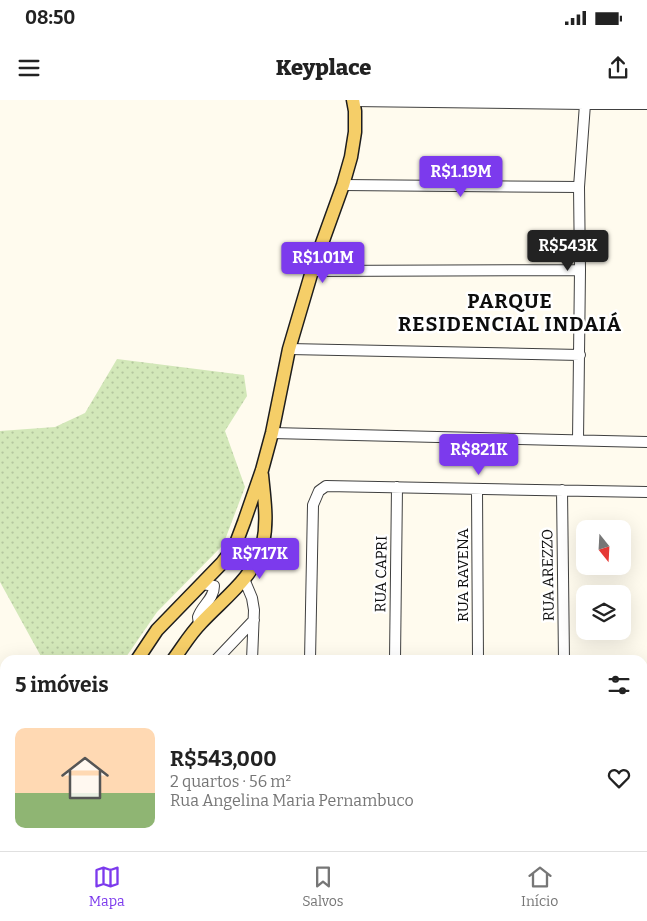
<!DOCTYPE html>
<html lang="pt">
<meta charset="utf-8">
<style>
body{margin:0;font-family:Bitter,serif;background:#f6f6f6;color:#222;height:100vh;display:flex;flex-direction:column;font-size:19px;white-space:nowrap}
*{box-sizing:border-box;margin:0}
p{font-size:16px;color:#767676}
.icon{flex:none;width:28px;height:28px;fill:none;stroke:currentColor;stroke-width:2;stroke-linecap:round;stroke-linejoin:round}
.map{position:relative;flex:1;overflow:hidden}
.details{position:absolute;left:0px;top:555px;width:648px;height:196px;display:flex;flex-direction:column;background:#fff;border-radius:15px 15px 0 0;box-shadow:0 5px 20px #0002}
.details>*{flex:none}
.needle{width:32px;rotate:162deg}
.tools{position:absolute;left:576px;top:420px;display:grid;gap:10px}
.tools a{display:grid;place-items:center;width:55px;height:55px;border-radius:10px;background:#fff;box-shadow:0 5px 20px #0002;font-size:25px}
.price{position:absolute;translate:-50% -42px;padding:0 11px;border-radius:5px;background:#7c3aed;color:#fff;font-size:16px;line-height:32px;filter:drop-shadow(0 1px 2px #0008)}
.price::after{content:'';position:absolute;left:50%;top:30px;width:15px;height:11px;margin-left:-8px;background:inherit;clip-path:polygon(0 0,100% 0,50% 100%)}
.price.selected{background:#222;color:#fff}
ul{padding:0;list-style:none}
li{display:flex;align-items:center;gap:15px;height:125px;padding:0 15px}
li span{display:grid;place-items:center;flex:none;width:140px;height:100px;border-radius:10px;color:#555}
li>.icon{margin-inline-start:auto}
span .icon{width:60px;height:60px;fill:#fffc;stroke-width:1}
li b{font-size:21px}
h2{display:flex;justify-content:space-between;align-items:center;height:60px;padding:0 15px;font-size:21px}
.status{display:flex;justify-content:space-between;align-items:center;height:35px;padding:0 25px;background:#fff;direction:ltr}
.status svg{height:14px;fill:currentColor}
header{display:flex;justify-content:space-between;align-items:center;height:65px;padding:0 15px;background:#fff;font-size:22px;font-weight:800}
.tabs{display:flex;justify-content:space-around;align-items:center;height:70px;border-top:1px solid #e0e0e0;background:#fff;font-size:14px;color:#767676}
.tabs a{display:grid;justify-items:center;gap:2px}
.tabs .selected{color:#7c3aed}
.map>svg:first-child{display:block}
.grass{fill:url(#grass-dots)}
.forest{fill:url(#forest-firs)}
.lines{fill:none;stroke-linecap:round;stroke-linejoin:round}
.minor-casing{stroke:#404040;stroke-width:12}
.major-casing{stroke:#1e1e1e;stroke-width:15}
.minor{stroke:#fff;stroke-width:10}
.major{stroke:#f5ce68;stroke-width:12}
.labels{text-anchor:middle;stroke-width:5;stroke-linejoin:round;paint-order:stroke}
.street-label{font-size:15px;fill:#0d0d0d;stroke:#fff}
.district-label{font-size:20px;font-weight:bold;letter-spacing:1px;fill:#0d0d0d;stroke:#fff}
</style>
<div class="status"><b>08:50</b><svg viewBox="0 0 49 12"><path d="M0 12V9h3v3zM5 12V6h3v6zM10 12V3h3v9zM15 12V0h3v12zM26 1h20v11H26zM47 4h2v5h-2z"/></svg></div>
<header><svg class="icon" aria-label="menu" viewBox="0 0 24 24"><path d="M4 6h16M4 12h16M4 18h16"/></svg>Keyplace<svg class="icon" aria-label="share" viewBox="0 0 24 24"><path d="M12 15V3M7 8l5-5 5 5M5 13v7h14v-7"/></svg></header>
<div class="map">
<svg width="647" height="751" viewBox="0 0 647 751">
<defs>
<pattern id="grass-dots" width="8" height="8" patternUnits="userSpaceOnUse" patternTransform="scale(1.25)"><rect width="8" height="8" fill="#d3e8b9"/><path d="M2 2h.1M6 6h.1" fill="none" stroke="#b4c69e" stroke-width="1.8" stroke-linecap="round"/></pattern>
<pattern id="forest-firs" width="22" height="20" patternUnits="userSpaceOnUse" patternTransform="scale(1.25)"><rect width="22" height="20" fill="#b7d998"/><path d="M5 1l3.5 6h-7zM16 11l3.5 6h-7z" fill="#9cb982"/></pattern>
</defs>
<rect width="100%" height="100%" fill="#fffbee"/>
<!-- grass -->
<path class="grass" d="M117 259 244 275 247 296 225 331 245 387 223 445 157 512 124 560H43L0 482V331L55 327 85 313Z"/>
<!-- forest -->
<path class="forest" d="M284 746H303L320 751H286Z"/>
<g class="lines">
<!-- minor casing -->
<g class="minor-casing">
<path id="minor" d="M353 1 585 4H647
M343 85 579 87
M312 171 580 170
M289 249 580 255
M272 333 647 342
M578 340 580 170 579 87 585 4
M477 389 478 560
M562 390 564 560
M244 479 252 498 254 510 252 560
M199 525C199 523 198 518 198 517 202 505 214 499 214 486L203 484
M216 560 254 520
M310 560 313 405 319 391 326 386 647 392
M395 560 397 387
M265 746 268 751
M338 746 352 751
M480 746V751
M567 746V751
M96 751 98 746
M221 751 224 746
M393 751V746"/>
</g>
<!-- major casing -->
<g class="major-casing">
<path id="major" d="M137 560 157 530 222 463 235 446 244 422 262 370 272 333 289 249 312 171 343 85 351 57 355 32V11L353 0
M173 560C182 548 190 534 201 523 223 499 255 477 263 443 268 420 264 397 262 375
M50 751 51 746
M80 751 82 746"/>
</g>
<!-- minor -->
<use href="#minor" class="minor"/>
<!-- major -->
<use href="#major" class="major"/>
</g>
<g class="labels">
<!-- street labels -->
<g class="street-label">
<text transform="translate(381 474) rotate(-89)" y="5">RUA CAPRI</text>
<text transform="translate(463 475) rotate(-90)" y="5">RUA RAVENA</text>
<text transform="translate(548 475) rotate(-91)" y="5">RUA AREZZO</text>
</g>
<!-- district labels -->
<g class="district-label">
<text x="510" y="208">PARQUE<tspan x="510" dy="23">RESIDENCIAL INDAIÁ</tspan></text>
</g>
</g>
</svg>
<div class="tools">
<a><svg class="needle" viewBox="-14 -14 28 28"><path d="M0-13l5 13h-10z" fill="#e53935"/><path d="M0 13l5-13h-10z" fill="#767676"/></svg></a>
<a><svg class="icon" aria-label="layers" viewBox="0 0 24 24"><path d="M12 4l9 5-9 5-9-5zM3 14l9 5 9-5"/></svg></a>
</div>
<b class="price" style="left:461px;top:98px">R$1.19M</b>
<b class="price selected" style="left:568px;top:172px">R$543K</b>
<b class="price" style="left:323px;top:184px">R$1.01M</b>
<b class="price" style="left:479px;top:376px">R$821K</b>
<b class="price" style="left:260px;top:480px">R$717K</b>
<section class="details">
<h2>5 imóveis<svg class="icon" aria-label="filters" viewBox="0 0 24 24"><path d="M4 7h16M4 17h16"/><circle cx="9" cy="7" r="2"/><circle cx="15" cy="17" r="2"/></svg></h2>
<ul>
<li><span style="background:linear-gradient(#ffd9b3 65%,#8fb573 0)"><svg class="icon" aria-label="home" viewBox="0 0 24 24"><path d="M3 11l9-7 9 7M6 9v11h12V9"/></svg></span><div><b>R$543,000</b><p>2 quartos · 56 m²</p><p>Rua Angelina Maria Pernambuco</p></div><svg class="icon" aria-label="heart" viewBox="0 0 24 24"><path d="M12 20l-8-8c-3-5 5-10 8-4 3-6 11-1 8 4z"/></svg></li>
</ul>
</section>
</div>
<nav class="tabs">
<a class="selected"><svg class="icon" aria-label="map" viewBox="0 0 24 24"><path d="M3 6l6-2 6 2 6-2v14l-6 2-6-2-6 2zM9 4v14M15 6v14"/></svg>Mapa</a>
<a><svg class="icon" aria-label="saved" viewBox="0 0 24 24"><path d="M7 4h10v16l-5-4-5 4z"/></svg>Salvos</a>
<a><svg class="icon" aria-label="home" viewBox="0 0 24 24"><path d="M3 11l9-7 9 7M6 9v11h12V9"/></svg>Início</a>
</nav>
